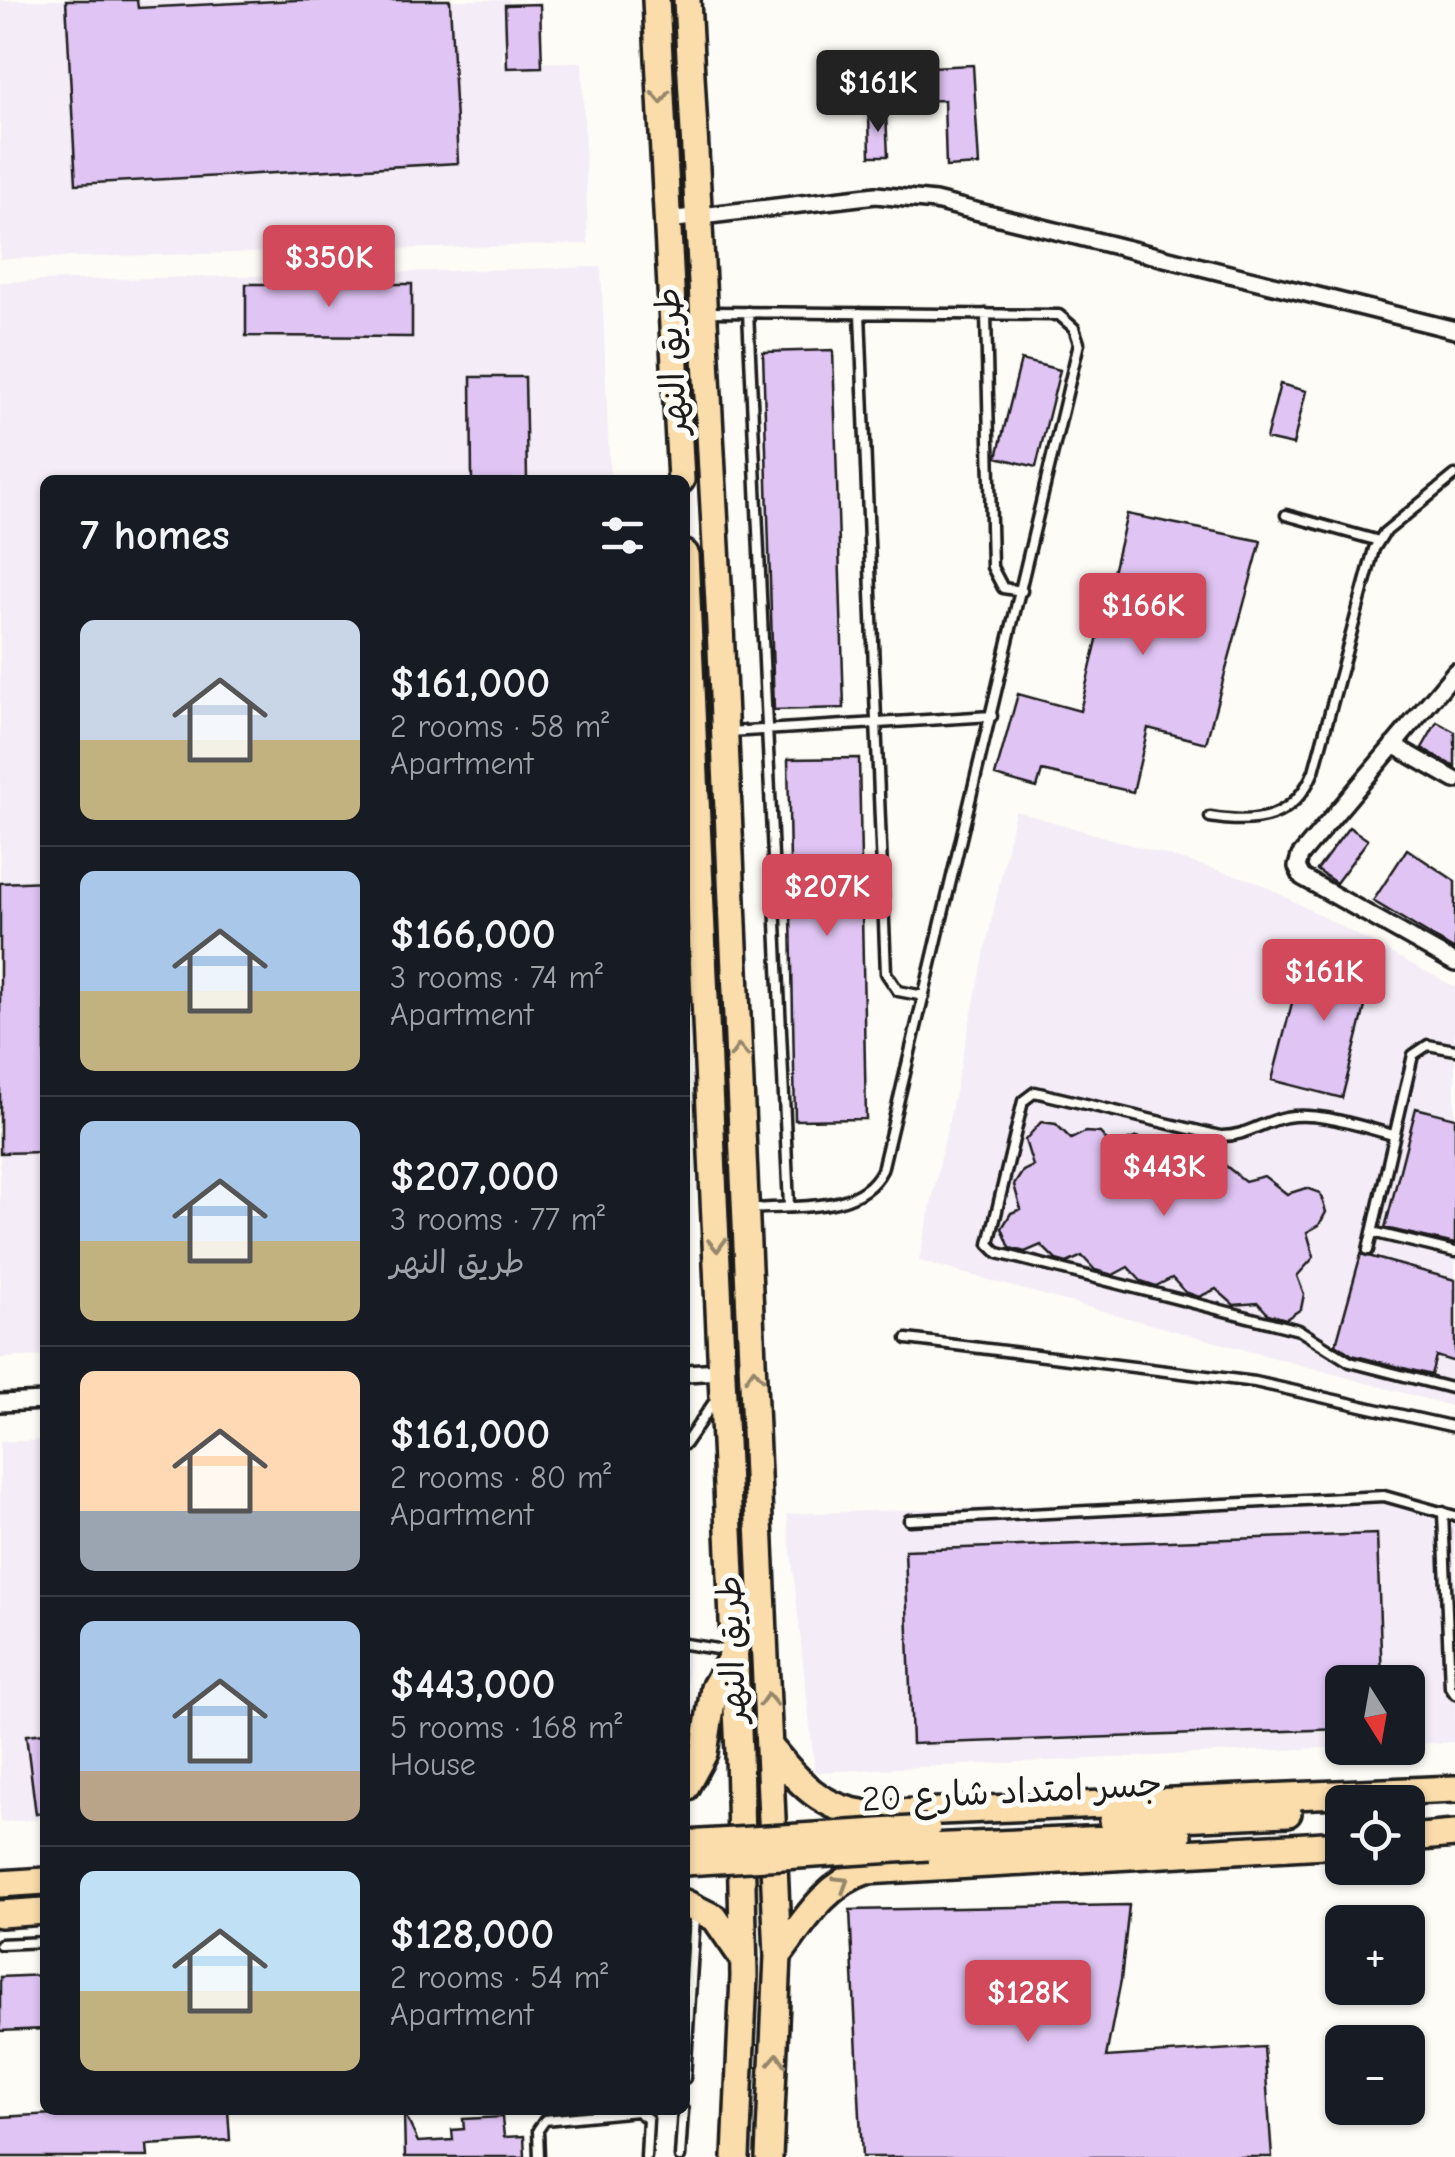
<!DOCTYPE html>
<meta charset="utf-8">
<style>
body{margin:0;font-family:"Comic Neue","Playpen Sans Arabic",sans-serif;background:#242831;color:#f1f3f6;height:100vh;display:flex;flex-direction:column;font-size:38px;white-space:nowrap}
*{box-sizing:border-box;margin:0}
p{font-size:32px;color:#9ea1a6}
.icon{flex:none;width:55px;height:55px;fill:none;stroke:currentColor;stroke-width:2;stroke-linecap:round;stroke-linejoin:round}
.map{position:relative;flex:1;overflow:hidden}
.drawer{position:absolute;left:40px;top:475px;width:650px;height:1640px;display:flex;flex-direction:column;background:#171b24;border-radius:15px;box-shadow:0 2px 8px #0004}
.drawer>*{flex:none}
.needle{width:65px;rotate:169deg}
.controls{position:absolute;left:1325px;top:1665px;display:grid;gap:20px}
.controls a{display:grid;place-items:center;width:100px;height:100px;border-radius:15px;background:#171b24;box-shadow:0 2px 8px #0004;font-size:50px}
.price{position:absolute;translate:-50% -85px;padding:0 22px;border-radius:10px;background:#d1495b;color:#fff;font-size:32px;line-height:65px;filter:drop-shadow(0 2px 5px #0008)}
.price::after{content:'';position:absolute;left:50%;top:60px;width:30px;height:22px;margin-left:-15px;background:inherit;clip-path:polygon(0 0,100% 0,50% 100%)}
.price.selected{background:#222;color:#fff}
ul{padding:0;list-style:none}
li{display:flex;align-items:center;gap:30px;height:250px;padding:0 40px}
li+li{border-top:2px solid #363941}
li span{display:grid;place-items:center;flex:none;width:280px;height:200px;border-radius:15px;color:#555}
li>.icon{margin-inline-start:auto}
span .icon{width:120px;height:120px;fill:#fffc;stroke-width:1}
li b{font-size:42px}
h2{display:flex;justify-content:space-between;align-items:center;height:120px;padding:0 40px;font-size:42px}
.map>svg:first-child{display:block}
.built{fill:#f4ecf6}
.building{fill:#e0c5f4;stroke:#1c1c1c;stroke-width:2.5}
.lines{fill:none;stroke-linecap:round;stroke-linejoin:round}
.service-casing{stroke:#1c1c1c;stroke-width:15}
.minor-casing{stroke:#1c1c1c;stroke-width:22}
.primary-casing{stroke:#1c1c1c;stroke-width:32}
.service{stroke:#fdfcf7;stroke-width:8}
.minor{stroke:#fdfcf7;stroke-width:15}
.primary{stroke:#faddab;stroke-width:25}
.primary-bridge-casing{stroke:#1c1c1c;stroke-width:32;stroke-linecap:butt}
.primary-bridge{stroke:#faddab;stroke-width:25}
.oneway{stroke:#96866b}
.labels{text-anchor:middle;stroke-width:10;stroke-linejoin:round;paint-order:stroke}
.street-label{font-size:35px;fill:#1c1c1c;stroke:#fdfcf7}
</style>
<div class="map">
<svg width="1455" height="2157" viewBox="0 0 1455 2157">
<rect width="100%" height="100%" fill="#fdfcf7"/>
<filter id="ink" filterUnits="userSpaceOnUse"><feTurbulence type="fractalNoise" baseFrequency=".01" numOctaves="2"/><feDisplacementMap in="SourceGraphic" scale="20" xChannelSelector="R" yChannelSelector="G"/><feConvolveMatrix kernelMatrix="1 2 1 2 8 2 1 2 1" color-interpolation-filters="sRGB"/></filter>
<g filter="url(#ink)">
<!-- built -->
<path class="built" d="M0 0H509L502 63 582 62 588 244 0 259Z
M601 267 610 480H45V1356L0 1358V282Z
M1015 811 1255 881 1455 987V1407L919 1261Z
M685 1420 688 1759 685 1763Z
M45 1440V1819L0 1822V1442Z
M1377 1494 1455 1510V1742L1408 1744V1682H1342V1747L815 1772 787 1514Z"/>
<!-- building -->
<path class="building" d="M66 0H137L138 8 296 0H450L458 163 76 184Z
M540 4 542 67 507 68 505 5Z
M973 65 979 165 946 167 944 100 890 102 888 69Z
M869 114H886L888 156H870Z
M246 284H412V337L246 336Z
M833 350 844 708 774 710 763 352Z
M1021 360 1060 370 1036 467 997 457Z
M471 377H525L527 480H472Z
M1280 384 1306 391 1293 445 1266 439Z
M1127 514 1261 541 1206 743 1148 728 1133 792 1042 771 1037 788 995 776 1018 694 1080 711Z
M1437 722 1455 732V767L1422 748Z
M859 758 866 1119 795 1120 788 759Z
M1349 827 1368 840 1336 883 1317 870Z
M1407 849 1455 881V950L1373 901Z
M45 881V1152L0 1153V883Z
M1306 949 1375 967 1342 1098 1272 1080Z
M1416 1108 1455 1118V1244L1385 1228Z
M1041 1122 1056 1124 1071 1139 1085 1132 1100 1133 1112 1146 1137 1137 1150 1143 1161 1156 1172 1151 1186 1152 1203 1169 1222 1163 1245 1181 1264 1176 1287 1194 1306 1188 1320 1193 1326 1212 1319 1225 1307 1232 1314 1257 1297 1276 1304 1294 1301 1309 1286 1319 1268 1314 1258 1303 1234 1305 1216 1289 1199 1297 1185 1292 1172 1278 1156 1286 1141 1281 1128 1267 1113 1275 1095 1270 1082 1256 1067 1263 1056 1260 1041 1245 1025 1252 1010 1248 1002 1228 1011 1213 1021 1209 1014 1185 1023 1171 1033 1166 1025 1140Z
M1361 1254 1455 1280V1362L1436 1356 1431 1375 1352 1355 1336 1344Z
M1377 1534 1382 1682H1342V1729L912 1744 905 1550Z
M45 1733V1813L36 1814 26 1735Z
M1129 1905 1121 1980 1106 2057 1264 2047 1272 2157H862L850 1910Z
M45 1975V2029L0 2031V1977Z
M129 2110H228L230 2140 147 2145 148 2157H0V2117Z
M404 2112 418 2142 453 2140 452 2130 464 2129 463 2119 502 2117 504 2137 524 2136 525 2157H405Z"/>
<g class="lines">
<!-- service casing -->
<g class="service-casing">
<path id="service" d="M708 312 1059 315 1074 328 1079 343 882 1170C860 1214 795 1205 752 1209
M748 312 789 1206
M860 313 886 973 898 991 924 996
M986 314 992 567 1003 588 1022 591
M1286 515 1379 541
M729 732 992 716
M1210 817C1257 825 1294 819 1314 771L1374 549 1384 533 1455 475
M1394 1135C1361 1127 1320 1111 1286 1117 1262 1122 1245 1137 1220 1136L1035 1092 1023 1101 989 1244 998 1253 1299 1330 1350 1362 1455 1389
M1372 1232 1455 1252
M1368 1250 1413 1055 1428 1045 1455 1050
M907 1339 1255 1382 1455 1427
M685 1444 716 1399
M1443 1512 1450 1687 1455 1694
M909 1520 1384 1496 1455 1516
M685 1644 730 1651
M0 1944 45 1942
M685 2078 695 1916
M539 2157 538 2130 545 2120 637 2111 648 2119 646 2157
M680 2157 683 2110"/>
</g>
<!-- minor casing -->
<g class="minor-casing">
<path id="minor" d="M668 220 876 195 935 201 1455 330
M1455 672 1300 856 1297 867 1302 877 1455 963
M1393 745 1455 780
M685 1373 721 1371
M0 1403 45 1401"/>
</g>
<!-- primary casing -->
<g class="primary-casing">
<path id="primary" d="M656 0 681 480
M687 0 719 603 778 1956 769 2157
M685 554 739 1753 744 1976 736 2157
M770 1747C799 1783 822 1810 870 1814L1455 1789
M685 1788 704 1753 714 1688 735 1651
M1113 1821 1288 1813
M1408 1838 1455 1834
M928 1847 1178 1836
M0 1884 45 1881
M685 1903 715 1918 744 1960
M0 1914 45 1911
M778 1956C804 1922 824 1885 866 1871L1342 1844"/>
</g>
<!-- service -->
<use href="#service" class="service"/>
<!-- minor -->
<use href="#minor" class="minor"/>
<!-- primary -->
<use href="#primary" class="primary"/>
<!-- primary-bridge casing -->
<g class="primary-bridge-casing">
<path id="primary-bridge" d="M685 1844 927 1829
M685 1862 928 1847"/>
</g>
<!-- primary-bridge -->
<use href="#primary-bridge" class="primary-bridge"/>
</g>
<!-- one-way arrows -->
<defs><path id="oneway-chevron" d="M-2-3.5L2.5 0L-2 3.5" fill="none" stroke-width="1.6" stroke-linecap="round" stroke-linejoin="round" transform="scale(2.5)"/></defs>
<g class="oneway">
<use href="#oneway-chevron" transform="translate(661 97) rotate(87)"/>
<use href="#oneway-chevron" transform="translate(739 1051) rotate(-93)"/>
<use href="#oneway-chevron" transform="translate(717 1245) rotate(88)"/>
<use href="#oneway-chevron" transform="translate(754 1375) rotate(-93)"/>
<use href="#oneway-chevron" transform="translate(768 1700) rotate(-92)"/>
<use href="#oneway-chevron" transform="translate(842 1883) rotate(-32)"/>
<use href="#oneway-chevron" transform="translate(777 2060) rotate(-87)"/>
</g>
</g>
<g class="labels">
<!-- street labels -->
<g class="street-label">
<text transform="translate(671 361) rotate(-93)" y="12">طريق النهر</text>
<text transform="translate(731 1649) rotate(-92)" y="12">طريق النهر</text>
<text transform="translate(1012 1791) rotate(-3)" y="12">جسر امتداد شارع 20</text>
</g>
</g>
</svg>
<div class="controls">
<a><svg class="needle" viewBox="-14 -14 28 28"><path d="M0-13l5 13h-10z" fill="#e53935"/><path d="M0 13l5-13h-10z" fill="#9ea1a6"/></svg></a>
<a><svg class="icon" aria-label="locate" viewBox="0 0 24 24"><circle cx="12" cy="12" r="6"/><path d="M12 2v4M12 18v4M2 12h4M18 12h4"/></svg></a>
<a>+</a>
<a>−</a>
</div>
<b class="price selected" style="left:878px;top:135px">$161K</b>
<b class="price" style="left:329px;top:310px">$350K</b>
<b class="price" style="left:1143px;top:658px">$166K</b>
<b class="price" style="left:827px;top:939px">$207K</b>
<b class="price" style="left:1324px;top:1024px">$161K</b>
<b class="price" style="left:1164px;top:1219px">$443K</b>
<b class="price" style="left:1028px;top:2045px">$128K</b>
<section class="drawer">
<h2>7 homes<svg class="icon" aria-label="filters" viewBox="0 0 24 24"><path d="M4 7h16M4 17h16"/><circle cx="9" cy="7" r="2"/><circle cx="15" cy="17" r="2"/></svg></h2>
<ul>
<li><span style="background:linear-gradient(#c9d6e8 60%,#c2b280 0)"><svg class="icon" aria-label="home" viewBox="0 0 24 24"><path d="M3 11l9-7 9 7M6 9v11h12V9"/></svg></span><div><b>$161,000</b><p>2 rooms · 58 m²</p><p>Apartment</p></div></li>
<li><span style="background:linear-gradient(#a9c7e8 60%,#c2b280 0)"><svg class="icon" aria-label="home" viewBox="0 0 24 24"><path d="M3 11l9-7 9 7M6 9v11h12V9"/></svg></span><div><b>$166,000</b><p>3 rooms · 74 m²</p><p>Apartment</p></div></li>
<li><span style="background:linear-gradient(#a9c7e8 60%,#c2b280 0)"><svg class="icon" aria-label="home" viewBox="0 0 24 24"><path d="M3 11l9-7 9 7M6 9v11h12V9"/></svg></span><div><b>$207,000</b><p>3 rooms · 77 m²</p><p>طريق النهر</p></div></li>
<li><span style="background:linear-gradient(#ffd9b3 70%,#9aa5b1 0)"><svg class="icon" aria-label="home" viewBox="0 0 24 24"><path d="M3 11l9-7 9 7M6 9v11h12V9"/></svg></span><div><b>$161,000</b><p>2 rooms · 80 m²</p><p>Apartment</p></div></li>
<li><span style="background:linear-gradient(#a9c7e8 75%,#b9a48a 0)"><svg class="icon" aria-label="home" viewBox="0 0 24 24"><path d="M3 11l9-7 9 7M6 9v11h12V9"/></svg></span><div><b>$443,000</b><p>5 rooms · 168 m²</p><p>House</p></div></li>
<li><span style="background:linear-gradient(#bfe0f5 60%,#c2b280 0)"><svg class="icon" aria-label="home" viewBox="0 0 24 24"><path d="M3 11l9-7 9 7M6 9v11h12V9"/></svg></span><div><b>$128,000</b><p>2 rooms · 54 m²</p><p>Apartment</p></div></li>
</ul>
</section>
</div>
